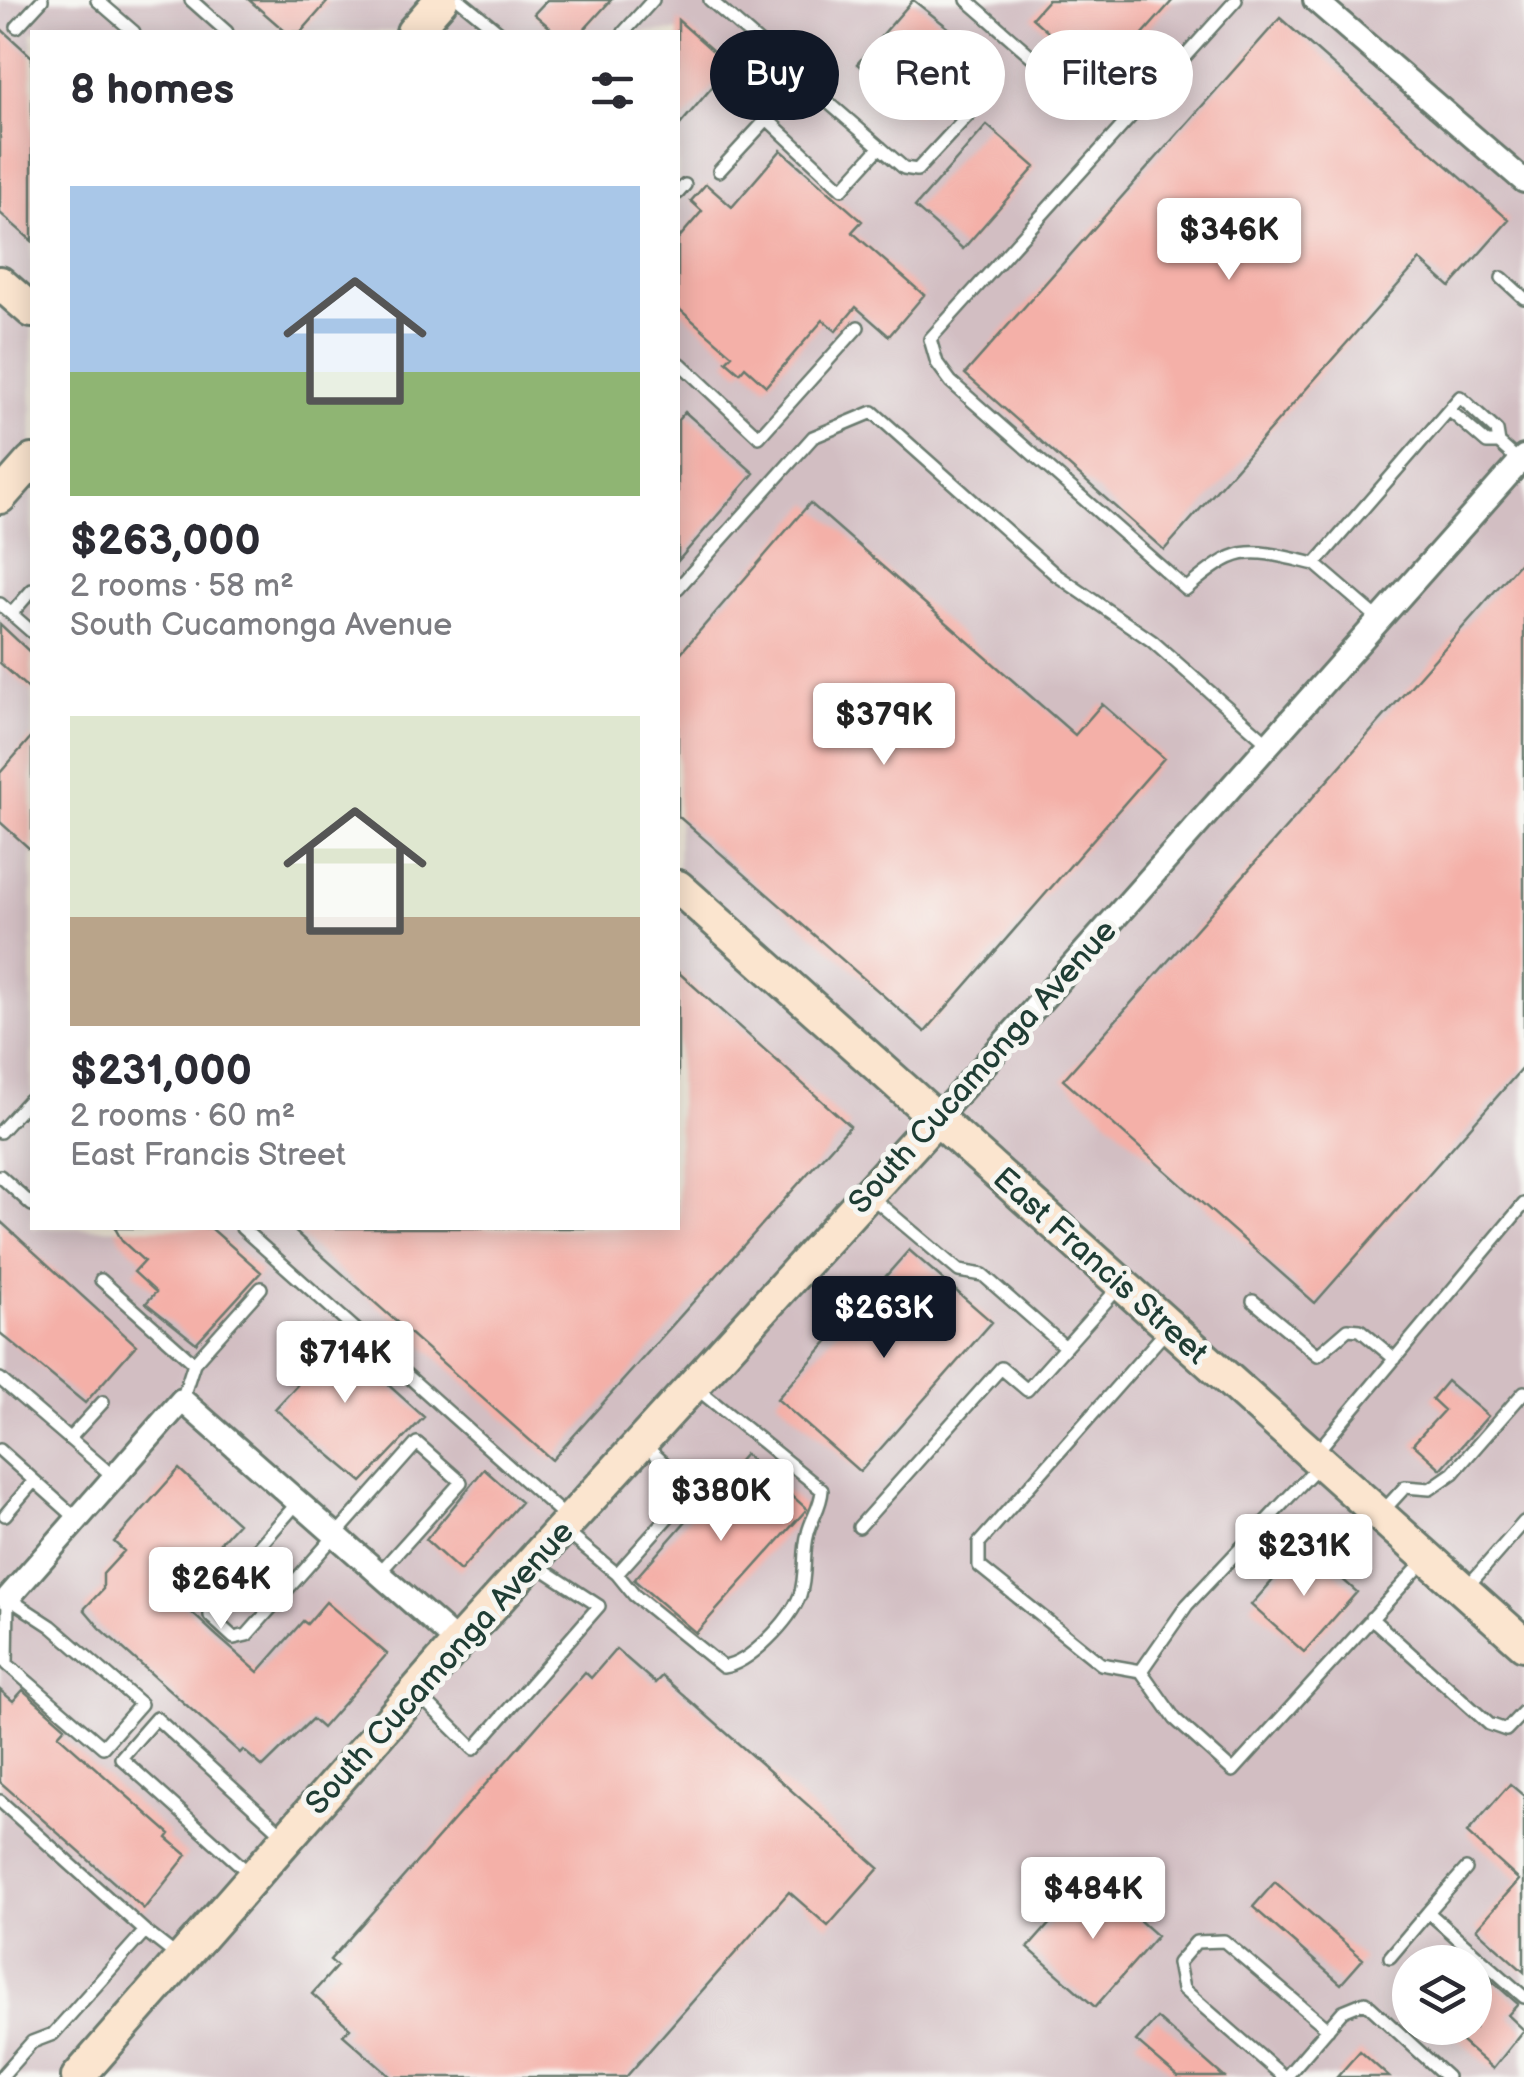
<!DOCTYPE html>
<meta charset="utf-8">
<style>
body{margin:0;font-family:"Balsamiq Sans",sans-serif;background:#f7f7f7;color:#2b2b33;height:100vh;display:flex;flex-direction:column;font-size:38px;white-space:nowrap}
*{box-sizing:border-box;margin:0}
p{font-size:32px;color:#7c7c81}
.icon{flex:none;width:55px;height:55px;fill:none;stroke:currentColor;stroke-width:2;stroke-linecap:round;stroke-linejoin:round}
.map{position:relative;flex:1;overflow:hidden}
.side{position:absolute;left:30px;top:30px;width:650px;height:1200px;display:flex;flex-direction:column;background:#fff;border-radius:0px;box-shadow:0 5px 25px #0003}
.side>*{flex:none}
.top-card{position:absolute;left:710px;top:30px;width:662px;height:90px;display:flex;gap:20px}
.tools{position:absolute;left:1392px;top:1945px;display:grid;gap:20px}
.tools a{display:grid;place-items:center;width:100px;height:100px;border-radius:50%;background:#fff;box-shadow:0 5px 25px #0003;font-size:50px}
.price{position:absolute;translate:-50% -85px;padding:0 22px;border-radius:10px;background:#fff;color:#222;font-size:32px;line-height:65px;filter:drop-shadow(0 2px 5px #0008)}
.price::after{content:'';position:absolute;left:50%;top:60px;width:30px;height:22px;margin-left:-15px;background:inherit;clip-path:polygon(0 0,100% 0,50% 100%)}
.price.selected{background:#111827;color:#fff}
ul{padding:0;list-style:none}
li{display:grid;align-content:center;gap:20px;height:530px;padding:0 40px}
li span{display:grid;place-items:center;height:310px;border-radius:0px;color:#555}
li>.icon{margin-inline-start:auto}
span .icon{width:180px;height:180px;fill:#fffc;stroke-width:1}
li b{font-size:42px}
h2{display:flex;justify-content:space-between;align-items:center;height:120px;padding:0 40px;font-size:42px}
.tag{padding:0 35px;border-radius:45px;background:#fff;box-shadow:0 5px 25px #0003;font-size:35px;line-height:90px}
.tag.selected{background:#111827;color:#fff}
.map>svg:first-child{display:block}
.industrial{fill:#d2bec2;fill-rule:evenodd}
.building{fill:#f4b0a8}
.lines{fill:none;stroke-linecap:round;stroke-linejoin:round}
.lane-casing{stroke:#697a6e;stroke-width:16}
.street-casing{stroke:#697a6e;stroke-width:28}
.secondary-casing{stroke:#697a6e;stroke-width:38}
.lane{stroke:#fff;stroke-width:11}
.street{stroke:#fff;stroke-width:22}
.secondary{stroke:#fbe5cf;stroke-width:32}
.labels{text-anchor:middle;stroke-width:10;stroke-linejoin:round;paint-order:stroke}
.street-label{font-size:32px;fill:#1f3d34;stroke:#f6f6f2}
</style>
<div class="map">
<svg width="1524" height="2077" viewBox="0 0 1524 2077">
<rect width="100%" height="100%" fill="#f6f6f2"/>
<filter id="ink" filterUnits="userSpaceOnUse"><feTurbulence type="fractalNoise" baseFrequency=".01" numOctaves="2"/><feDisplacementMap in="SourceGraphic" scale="20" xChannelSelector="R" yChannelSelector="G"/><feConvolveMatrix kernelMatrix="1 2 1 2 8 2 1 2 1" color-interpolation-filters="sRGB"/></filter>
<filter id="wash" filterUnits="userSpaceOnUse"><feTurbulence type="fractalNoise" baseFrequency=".0048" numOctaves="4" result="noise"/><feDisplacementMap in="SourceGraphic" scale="40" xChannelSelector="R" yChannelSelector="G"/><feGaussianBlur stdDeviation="2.25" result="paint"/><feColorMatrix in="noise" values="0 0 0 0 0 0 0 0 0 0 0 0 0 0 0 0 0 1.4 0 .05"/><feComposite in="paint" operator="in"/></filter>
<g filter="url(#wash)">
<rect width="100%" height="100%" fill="#f3ebd9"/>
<!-- industrial -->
<path class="industrial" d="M0 0H1524V2077H0ZM32 32H678V1228H32ZM1410 1962H1475V2028H1410Z"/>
<g id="blocks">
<!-- building -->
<path class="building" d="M249 0H329L301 32H286Z
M547 0H611L582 32H555L534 14Z
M913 0 974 48 915 115 857 64Z
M1048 0H1173L1102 80 1032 18Z
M1280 18 1509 220 1450 287 1420 260 1164 550 965 374Z
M678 20 730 66 678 127Z
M0 28 32 57V241L0 213Z
M987 125 1035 167 963 249 915 207Z
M781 150 862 221 852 232 924 295 889 336 856 307 836 331 823 320 766 386 745 367 740 373 726 361 732 355 678 308V239L702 211 691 201 706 184 732 207Z
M685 412 754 473 678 561V420Z
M810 503 1075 735 1102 704 1164 758 925 1032 678 816V656Z
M1524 558V1066L1315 1303 1063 1080Z
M0 624 32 654V692L0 663Z
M32 736V851L0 822V773Z
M678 972 850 1126 552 1460 291 1228H678Z
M0 1221 136 1345 85 1403 0 1333Z
M115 1228H211L261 1272 196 1343 146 1303 156 1292 134 1272 144 1261 122 1241Z
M909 1250 992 1322 860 1472 777 1399Z
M323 1326 424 1417 362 1482 275 1409 297 1385 282 1372Z
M1447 1381 1488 1416 1441 1469 1413 1444 1444 1410 1432 1399Z
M745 1454 807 1509 696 1633 634 1580Z
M179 1469 238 1523 219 1544 223 1548 177 1599 217 1636 258 1672 303 1621 307 1624 326 1602 387 1654 322 1728 312 1719 263 1767 243 1750 240 1753 100 1628 84 1609 103 1589V1574L124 1551 114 1542Z
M484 1469 521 1502 460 1571 426 1540Z
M1304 1545 1357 1592 1304 1652 1251 1605Z
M616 1649 655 1683 662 1676 879 1868 828 1926 789 1892 626 2077H391L343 2035 350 2028 312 1994 337 1966 330 1960 585 1672 591 1678Z
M0 1690 13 1701 23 1690 65 1727 58 1735 170 1834 167 1838 187 1855 144 1909 0 1782Z
M1510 1784 1524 1796V1972L1476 1929 1519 1880 1467 1833Z
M1091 1877 1157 1936 1095 2007 1028 1948Z
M1275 1882 1363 1959 1341 1984 1253 1907Z
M1475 1966 1518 2004 1508 2015 1524 2030 1493 2069 1446 2028H1475Z
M1157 2018 1224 2077H1178L1136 2041Z
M1360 2051 1389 2077H1337Z"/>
</g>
</g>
<g filter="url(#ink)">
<use href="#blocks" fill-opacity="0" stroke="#697a6e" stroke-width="2.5"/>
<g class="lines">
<!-- lane casing -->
<g class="lane-casing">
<path id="lane" d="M97 0 134 32
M191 0 227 32
M460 0 499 32
M710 0 904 168 917 170 979 103
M967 0 1069 89
M1236 0 930 339 937 363 951 382 1186 589C1240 543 1247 548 1315 564
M17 27 42 0
M624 32 653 0
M767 119 798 76
M719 171 767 119 842 189 880 147
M678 193 685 185
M1502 278 1524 298
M681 364 759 437 858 327
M1449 410 1487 443H1499
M678 588 813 437 873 412 1055 574 1152 641 1269 744
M0 604 32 632
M12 613 32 590
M1380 620 1315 564 1460 397 1497 431 1499 443 1520 462
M0 1132 29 1100
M0 1176 32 1205
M870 1196 959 1271 983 1275 1065 1347
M242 1228 567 1518
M101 1280 194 1363
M1253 1301 1318 1355 1348 1329 1360 1330 1395 1359
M0 1379 114 1477
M182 1400 194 1363 261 1288
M70 1438 103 1402
M0 1450 77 1519
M1315 1454 1524 1204
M1319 1465 1187 1605 1141 1671 1175 1719 1233 1771 1427 1558
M298 1502 210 1603V1616L234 1638 247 1635 417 1443 461 1482 379 1573
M1382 1512 1405 1487 1430 1489 1453 1473 1524 1392
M5 1515 34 1481
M859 1527 1001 1368 1027 1390 1119 1287
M565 1531 617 1574 693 1489 644 1445
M617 1574 634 1595 723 1667C749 1664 790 1621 800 1595 807 1575 802 1553 808 1533 812 1517 821 1507 822 1490L696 1388
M1467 1587 1524 1522
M4 1599 8 1598 51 1626 141 1704 103 1747 7 1664 8 1598
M1371 1618 1489 1724 1506 1730 1524 1711
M1141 1671 1101 1664 979 1566V1543L1167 1330
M416 1692 474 1749 599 1606 535 1564
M0 1801 145 1931 53 2034 32 2042 1 2077
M1466 1869 1428 1912 1524 1997
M250 1874 121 1758 156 1718 285 1836
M145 1931 177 1956
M1390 1957 1428 1912
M1284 2077 1183 1989 1178 1963 1196 1942 1224 1941 1328 2029
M1286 2077 1343 2011 1365 2002 1447 2077"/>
</g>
<!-- street casing -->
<g class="street-casing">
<path id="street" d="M1315 0 1524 181
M937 1118 1524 457
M8 1598 182 1400 458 1643"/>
</g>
<!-- secondary casing -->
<g class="secondary-casing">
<path id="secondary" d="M413 32 441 0
M0 283 32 311
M0 497 32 461
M678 887 1524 1644
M78 2077 458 1643 937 1118"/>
</g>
<!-- lane -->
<use href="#lane" class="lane"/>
<!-- street -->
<use href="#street" class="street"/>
<!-- secondary -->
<use href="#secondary" class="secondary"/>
</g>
</g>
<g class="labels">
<!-- street labels -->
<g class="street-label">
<text transform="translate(982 1066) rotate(-48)" y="11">South Cucamonga Avenue</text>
<text transform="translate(1101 1265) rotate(42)" y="11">East Francis Street</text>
<text transform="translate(439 1667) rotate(-48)" y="11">South Cucamonga Avenue</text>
</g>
</g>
</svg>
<div class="tools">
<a><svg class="icon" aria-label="layers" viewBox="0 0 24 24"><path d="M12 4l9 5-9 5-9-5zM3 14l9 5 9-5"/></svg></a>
</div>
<b class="price" style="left:1229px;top:283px">$346K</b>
<b class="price" style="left:884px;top:768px">$379K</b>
<b class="price selected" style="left:884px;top:1361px">$263K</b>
<b class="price" style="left:345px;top:1406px">$714K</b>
<b class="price" style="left:721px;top:1544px">$380K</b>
<b class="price" style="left:1304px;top:1599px">$231K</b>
<b class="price" style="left:221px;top:1632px">$264K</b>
<b class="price" style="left:1093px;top:1942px">$484K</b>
<div class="top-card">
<a class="tag selected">Buy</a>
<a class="tag">Rent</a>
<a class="tag">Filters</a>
</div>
<section class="side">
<h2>8 homes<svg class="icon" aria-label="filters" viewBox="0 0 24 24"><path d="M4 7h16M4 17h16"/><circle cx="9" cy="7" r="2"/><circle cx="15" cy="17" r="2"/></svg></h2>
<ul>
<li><span style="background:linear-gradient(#a9c7e8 60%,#8fb573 0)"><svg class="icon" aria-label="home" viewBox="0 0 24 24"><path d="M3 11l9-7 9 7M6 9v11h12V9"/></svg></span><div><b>$263,000</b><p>2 rooms · 58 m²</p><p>South Cucamonga Avenue</p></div></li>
<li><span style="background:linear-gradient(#dfe7d0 65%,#b9a48a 0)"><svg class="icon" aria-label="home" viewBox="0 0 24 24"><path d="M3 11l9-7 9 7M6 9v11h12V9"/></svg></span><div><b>$231,000</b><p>2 rooms · 60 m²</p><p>East Francis Street</p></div></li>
</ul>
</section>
</div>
